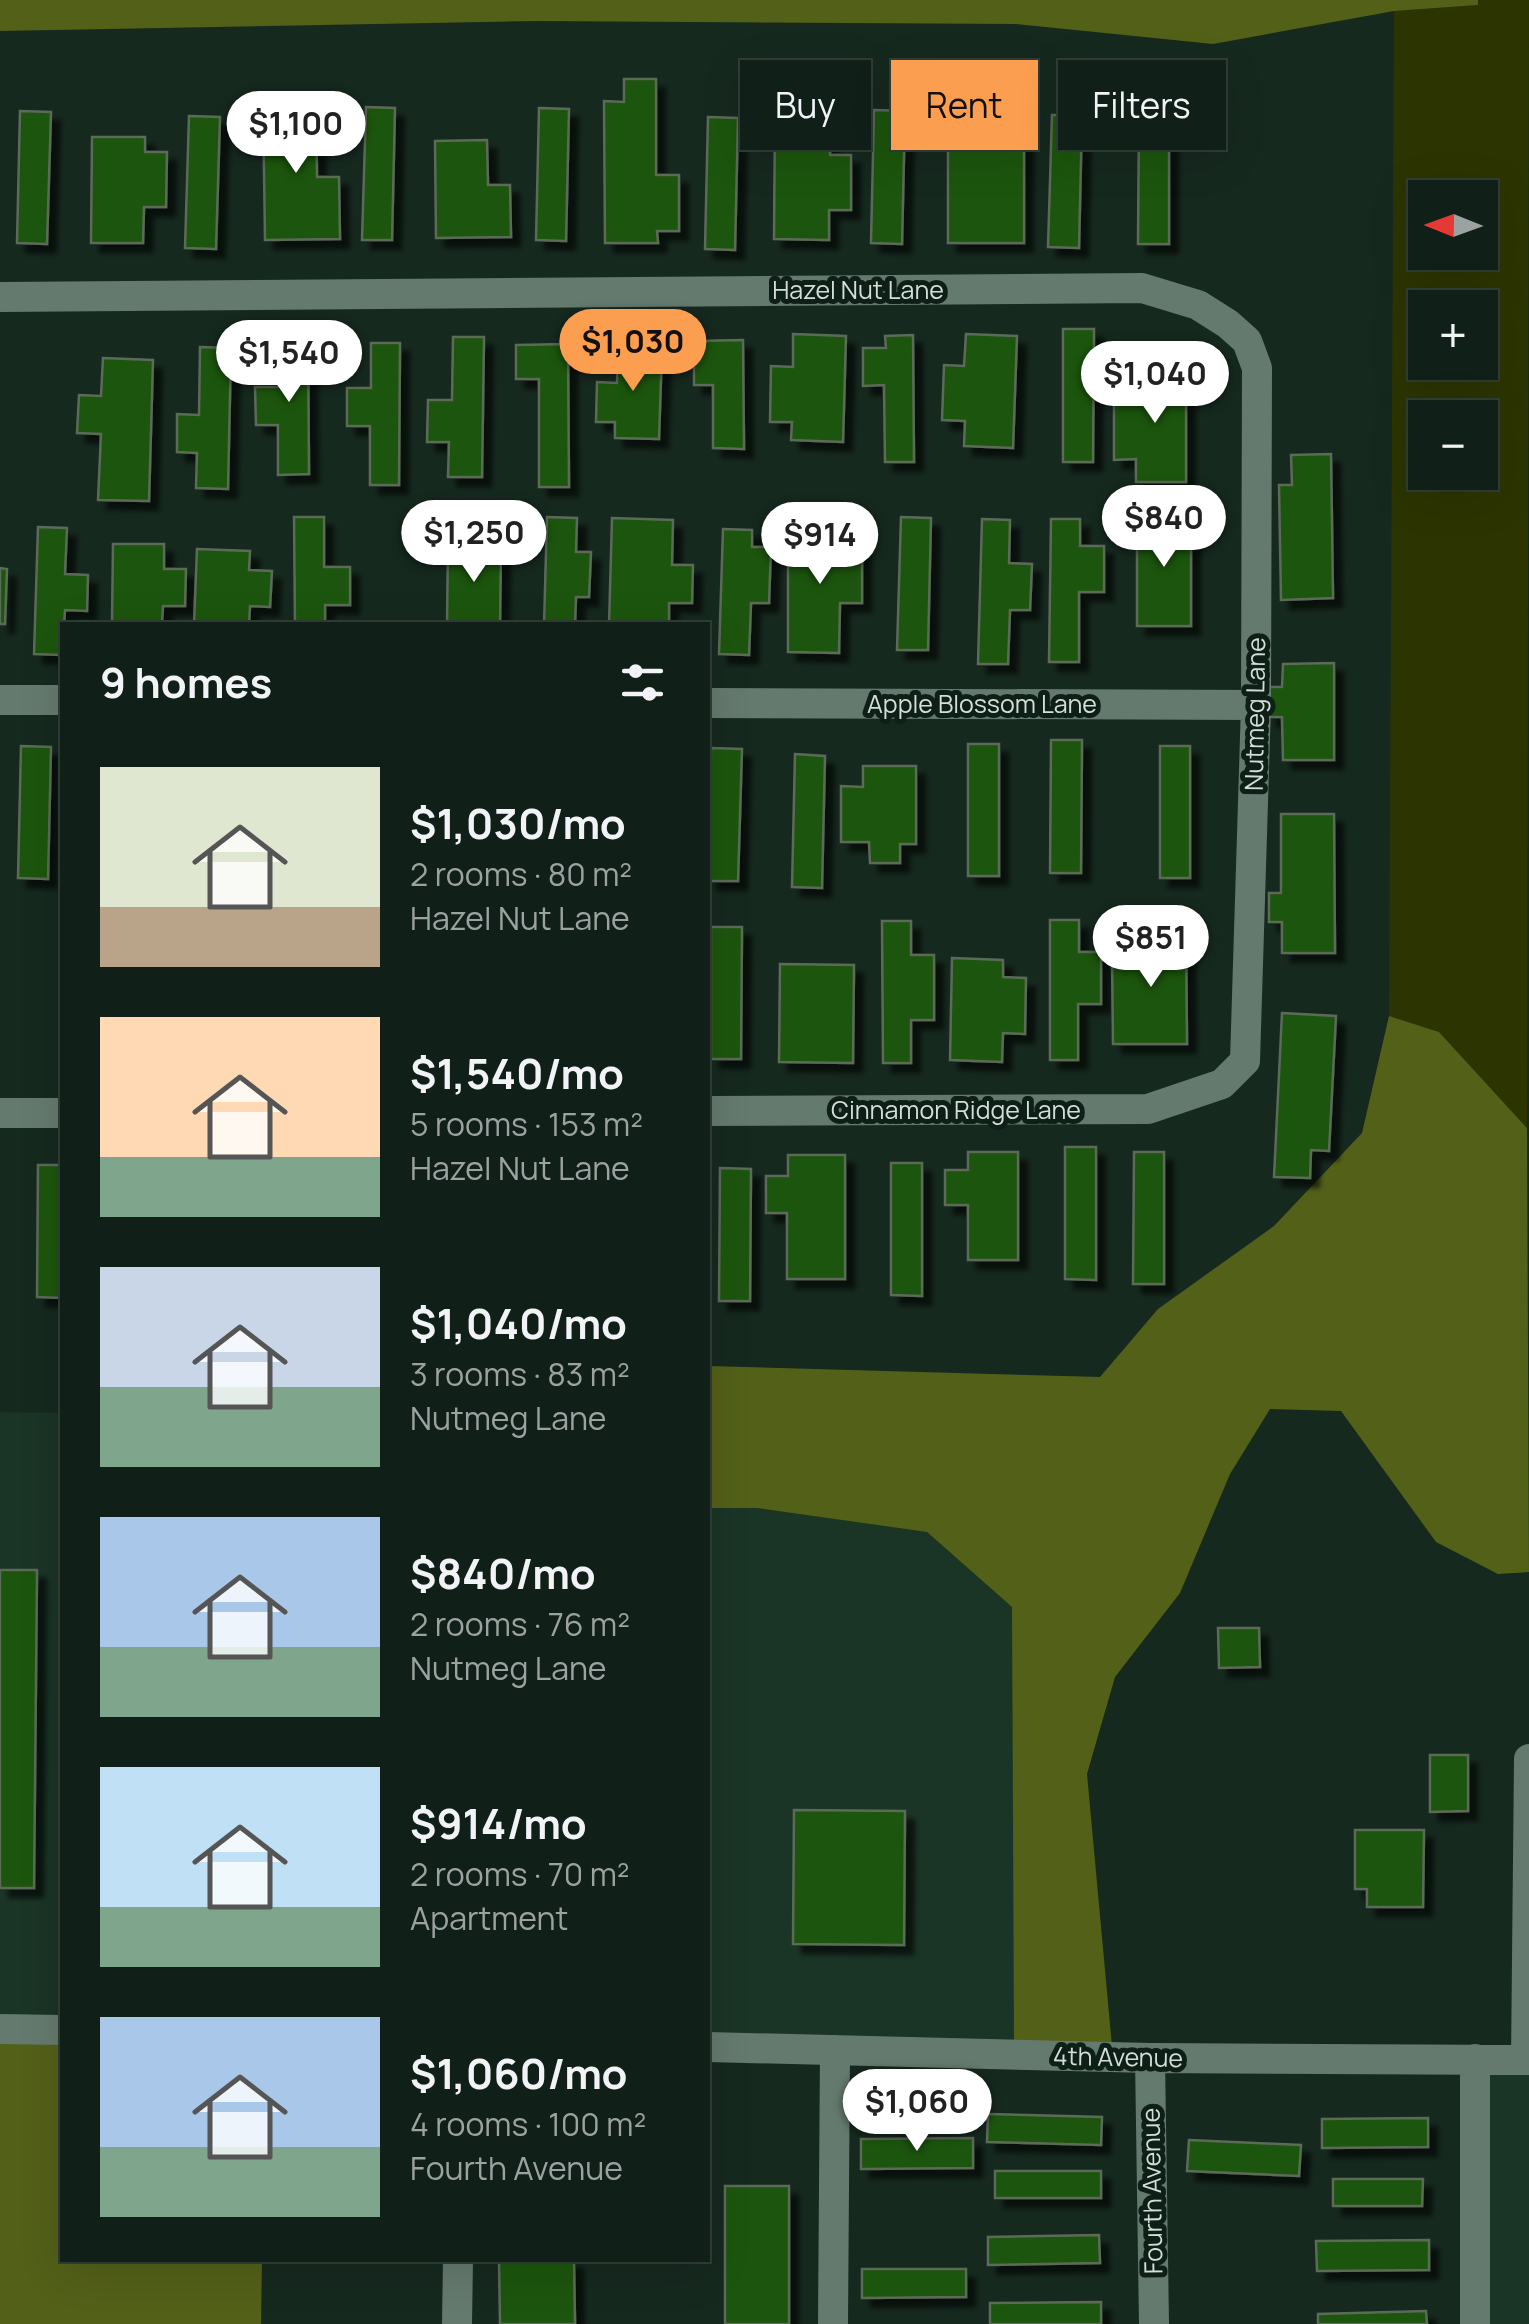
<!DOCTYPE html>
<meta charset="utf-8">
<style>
body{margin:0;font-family:Manrope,sans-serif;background:#1e2c24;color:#f1f3f6;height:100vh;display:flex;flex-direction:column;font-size:38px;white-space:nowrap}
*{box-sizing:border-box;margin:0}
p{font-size:32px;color:#9ca2a1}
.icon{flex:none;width:55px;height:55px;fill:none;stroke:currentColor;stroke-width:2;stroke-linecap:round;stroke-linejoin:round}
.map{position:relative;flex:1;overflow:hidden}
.panel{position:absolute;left:60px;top:622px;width:650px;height:1640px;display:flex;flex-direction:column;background:#101f17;border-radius:0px;box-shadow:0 10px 40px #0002,0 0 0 2px #303d36}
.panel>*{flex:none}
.top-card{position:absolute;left:740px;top:60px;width:638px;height:90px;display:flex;gap:20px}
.needle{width:65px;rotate:271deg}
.fabs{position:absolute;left:1408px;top:180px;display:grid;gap:20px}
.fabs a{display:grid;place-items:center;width:90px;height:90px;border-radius:0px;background:#101f17;box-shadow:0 10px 40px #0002,0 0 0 2px #303d36;font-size:50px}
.price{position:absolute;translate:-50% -85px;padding:0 22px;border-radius:35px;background:#fff;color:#222;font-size:32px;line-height:65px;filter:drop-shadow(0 2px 5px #0008)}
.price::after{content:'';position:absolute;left:50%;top:60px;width:30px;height:22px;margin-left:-15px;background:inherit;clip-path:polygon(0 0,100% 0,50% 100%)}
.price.selected{background:#fb9e50;color:#111}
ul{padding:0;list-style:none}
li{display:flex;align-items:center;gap:30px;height:250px;padding:0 40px}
li span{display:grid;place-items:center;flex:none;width:280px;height:200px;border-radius:0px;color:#555}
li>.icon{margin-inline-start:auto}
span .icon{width:120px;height:120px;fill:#fffc;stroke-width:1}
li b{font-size:42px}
h2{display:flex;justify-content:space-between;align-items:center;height:120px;padding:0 40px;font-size:42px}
.chip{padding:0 35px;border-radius:0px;background:#101f17;box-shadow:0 10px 40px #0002,0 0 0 2px #303d36;font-size:35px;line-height:90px}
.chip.selected{background:#fb9e50;color:#111}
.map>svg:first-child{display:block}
.built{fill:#1a3426}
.green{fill:#2c3501;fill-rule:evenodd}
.forest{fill:#536018}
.building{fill:#1c5509;stroke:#5c6a59;stroke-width:2.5;filter:url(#shadow)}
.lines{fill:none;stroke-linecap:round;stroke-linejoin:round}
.minor{stroke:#657a6e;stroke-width:30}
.labels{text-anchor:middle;stroke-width:10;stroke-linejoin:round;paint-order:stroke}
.street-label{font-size:25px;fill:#d2ded7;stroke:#0d1f16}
</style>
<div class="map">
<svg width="1529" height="2324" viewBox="0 0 1529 2324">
<defs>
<filter id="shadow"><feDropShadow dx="9" dy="9" stdDeviation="2.5" flood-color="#0009"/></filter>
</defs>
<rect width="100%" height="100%" fill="#16291f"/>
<!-- built -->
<path class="built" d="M0 1412 62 1413V2030L0 2029Z
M708 1508H757L927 1532 1012 1607 1014 2055 708 2047Z
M1475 2059 1529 2060V2324H1475Z"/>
<!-- green -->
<path class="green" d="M1478 0H1529L1527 1128 1439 1032 1389 1016 1394 11 1477 5ZM1425 198H1480V252H1425ZM1425 308H1480V362H1425ZM1425 418H1480V472H1425Z"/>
<!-- forest -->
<path class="forest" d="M0 0H1478V5L1394 11 1213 44 1016 24 537 21 0 31Z
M1389 1016 1439 1032 1527 1128 1529 1572 1498 1574 1436 1542 1341 1411 1270 1409 1230 1474 1180 1593 1115 1677 1087 1774 1113 2057 1014 2055 1012 1607 927 1532 757 1508H708V1366L1100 1377 1158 1309 1274 1226 1362 1133Z
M0 2029 62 2030V2260H262L261 2324H0Z"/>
<!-- building -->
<path class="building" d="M624 79H656V175H679V231H657L658 243H605L604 101 624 102Z
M948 99H1001L1000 123H1024V243H948Z
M316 100 317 177H339L340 239 265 240 263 101Z
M366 107 395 108 392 240H362Z
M539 108 569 109 566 241 536 240Z
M874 110 905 111 902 244 871 243Z
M20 111 51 112 47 244 17 243Z
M775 111 830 112V155H851V210H829V240L774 239Z
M1139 112H1169V244H1138Z
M1052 115H1082L1079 248 1048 247Z
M189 116 220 117 216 249 185 248Z
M708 117 738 118 735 250 705 249Z
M92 137H145V152H167L166 207H144L143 243H91Z
M487 140 488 185H510L511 237 436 238 435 141Z
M1063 329H1094L1093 462H1063Z
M277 334H308L309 474 278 475V425H256L255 387H278Z
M793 334 846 336 843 442 791 440 792 422H770L771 366 793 367Z
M966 334 1017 336 1013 448 964 446 965 421 942 420 944 365 964 366Z
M913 335 914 462H885L884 385 863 386V348H886L885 336Z
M453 337H484L482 477H448L449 442H427L428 400H452Z
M743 340 744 449 713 448V385H694V341Z
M371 343H400L399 485H370V426H347V388H371Z
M568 344 569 487H539V379H516V345Z
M618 346 662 348 659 439 615 438V422H596L597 382 617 383Z
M200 347 231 348 228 489 196 488 197 453 177 452V414L199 415Z
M103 358 153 360 149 501 98 500 101 434 77 433 79 395 101 396Z
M1186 368V482H1136V459L1114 460V403H1136V369Z
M1331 454 1333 598 1281 600 1279 485H1292L1291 455Z
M1137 513 1191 514V626H1137Z
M294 517H324V567H350V605H325V625H295Z
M547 517 577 518 576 552H591L589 597H576L575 625H544Z
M901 517 931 518 928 650H897Z
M612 518 673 520 672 565H693L692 603H669V625H609Z
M982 519 1010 520 1009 563 1032 564 1030 610H1010L1008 664H978Z
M1051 519H1080V546H1104V592H1079V662H1049Z
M788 526H840L839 549H862V603H840L839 653 788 652Z
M38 527 67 528 65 574 88 575 87 611 65 610 62 655 34 654Z
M723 529 752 530V547H771L769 603H751L749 655 719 654Z
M113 544H164V569H186L185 606H163L162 622H112Z
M448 544 501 545 500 625H447Z
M197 549 250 551 249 570 272 571 270 607 250 606 249 625H194Z
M0 568 7 569 5 624H0Z
M1334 663V760H1283L1282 717H1268V687H1282L1283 664Z
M1051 740H1082L1081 873H1050Z
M968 744H999V876H968Z
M21 746 51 747 48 879 18 878Z
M1160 746H1190V878H1160Z
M711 748 742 749 738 881H708Z
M795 754 825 756 822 888 792 887Z
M863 766H916V844H900V863H870L869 842H841V786L863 787Z
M1281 814H1334L1335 953H1282V922H1269V893H1281Z
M1050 920H1079V952H1101V1004H1078V1060H1050Z
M882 921H911V955H934V1020H911V1063H883Z
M711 927H742L741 1059H711Z
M1134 931H1186L1187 1044H1113L1112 952H1134Z
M952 958 1003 960V977L1026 978 1025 1034 1003 1033 1002 1062 950 1060Z
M780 964 854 965 853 1063 779 1062Z
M1282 1013 1336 1016 1329 1151 1311 1150 1310 1178 1274 1177Z
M1065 1147H1096V1280L1065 1279Z
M968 1152H1018V1260H968V1205H945V1170H968Z
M1134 1152H1164V1284H1133Z
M788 1155H845V1279H787V1213H766V1176H788Z
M891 1163H922V1296L891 1295Z
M38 1165H62V1298L37 1297Z
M720 1168 751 1169 750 1301H719Z
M0 1570H37L34 1888H0Z
M1218 1628H1259L1260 1667 1219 1668Z
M1430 1755H1468V1811L1430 1812Z
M794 1810 905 1811 904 1945 793 1944Z
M1355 1830H1424L1423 1907H1367V1889H1355Z
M988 2114 1102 2117 1101 2145 987 2142Z
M1428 2118V2147L1322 2148V2119Z
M973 2138V2168L861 2169V2139Z
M1189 2140 1301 2145 1299 2176 1187 2171Z
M995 2171H1101V2198H995Z
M1333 2179H1423L1422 2206H1333Z
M725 2186H789V2324H725Z
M1099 2235 1100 2263 988 2265V2237Z
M1429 2240V2270L1317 2271 1316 2241Z
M499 2260H574L575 2324H500Z
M862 2269H966V2297L862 2298Z
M1101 2302V2324H990V2303Z
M1426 2311 1427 2324H1318V2314Z"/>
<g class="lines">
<!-- minor -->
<path class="minor" d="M0 297 1142 288 1198 305 1228 324 1247 341 1257 368 1256 705 1245 1061 1222 1084 1148 1109 708 1111
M0 700H62
M708 703 1256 705
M0 1113H62
M0 2029 62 2030
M708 2047 1150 2058 1529 2060
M1150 2058 1154 2324
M1526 2060 1529 1759
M457 2324 458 2260
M833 2324 835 2050
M1475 2324V2059"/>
</g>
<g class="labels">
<!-- street labels -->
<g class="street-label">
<text x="858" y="299">Hazel Nut Lane</text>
<text x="982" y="713">Apple Blossom Lane</text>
<text transform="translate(1255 714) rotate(-89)" y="9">Nutmeg Lane</text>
<text x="956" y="1119">Cinnamon Ridge Lane</text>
<text transform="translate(1118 2057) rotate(1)" y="9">4th Avenue</text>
<text transform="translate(1152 2191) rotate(-91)" y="9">Fourth Avenue</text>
</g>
</g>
</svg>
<div class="fabs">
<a><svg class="needle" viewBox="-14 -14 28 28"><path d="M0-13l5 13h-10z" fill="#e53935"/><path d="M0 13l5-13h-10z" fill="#9ca2a1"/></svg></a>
<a>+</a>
<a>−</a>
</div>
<b class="price" style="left:296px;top:176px">$1,100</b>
<b class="price selected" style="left:633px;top:394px">$1,030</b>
<b class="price" style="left:289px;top:405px">$1,540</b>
<b class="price" style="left:1155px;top:426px">$1,040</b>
<b class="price" style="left:1164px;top:570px">$840</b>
<b class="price" style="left:474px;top:585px">$1,250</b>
<b class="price" style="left:820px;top:587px">$914</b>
<b class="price" style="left:1151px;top:990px">$851</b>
<b class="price" style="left:917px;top:2154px">$1,060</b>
<div class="top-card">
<a class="chip">Buy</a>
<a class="chip selected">Rent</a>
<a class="chip">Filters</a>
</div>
<section class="panel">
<h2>9 homes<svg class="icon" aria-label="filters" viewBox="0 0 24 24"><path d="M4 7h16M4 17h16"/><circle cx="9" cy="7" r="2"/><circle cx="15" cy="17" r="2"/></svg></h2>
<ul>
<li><span style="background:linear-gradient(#dfe7d0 70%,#b9a48a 0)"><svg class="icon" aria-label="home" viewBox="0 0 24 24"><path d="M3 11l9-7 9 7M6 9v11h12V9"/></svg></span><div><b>$1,030/mo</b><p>2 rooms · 80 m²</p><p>Hazel Nut Lane</p></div></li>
<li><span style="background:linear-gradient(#ffd9b3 70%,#7fa58c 0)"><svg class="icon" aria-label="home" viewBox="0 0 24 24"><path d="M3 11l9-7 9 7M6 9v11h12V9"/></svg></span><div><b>$1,540/mo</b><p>5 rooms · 153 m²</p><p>Hazel Nut Lane</p></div></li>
<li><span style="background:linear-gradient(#c9d6e8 60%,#7fa58c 0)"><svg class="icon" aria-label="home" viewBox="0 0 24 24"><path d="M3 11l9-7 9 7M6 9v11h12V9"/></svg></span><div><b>$1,040/mo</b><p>3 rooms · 83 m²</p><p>Nutmeg Lane</p></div></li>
<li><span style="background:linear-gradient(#a9c7e8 65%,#7fa58c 0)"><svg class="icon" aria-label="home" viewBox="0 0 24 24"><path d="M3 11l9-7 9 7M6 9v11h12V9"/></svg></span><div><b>$840/mo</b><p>2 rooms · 76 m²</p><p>Nutmeg Lane</p></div></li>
<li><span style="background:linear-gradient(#bfe0f5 70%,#7fa58c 0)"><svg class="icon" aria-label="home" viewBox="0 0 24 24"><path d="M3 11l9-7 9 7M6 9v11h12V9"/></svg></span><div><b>$914/mo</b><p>2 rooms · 70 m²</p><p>Apartment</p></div></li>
<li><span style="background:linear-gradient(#a9c7e8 65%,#7fa58c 0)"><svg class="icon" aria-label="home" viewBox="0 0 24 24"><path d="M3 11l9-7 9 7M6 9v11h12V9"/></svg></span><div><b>$1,060/mo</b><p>4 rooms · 100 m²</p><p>Fourth Avenue</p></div></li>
</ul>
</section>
</div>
